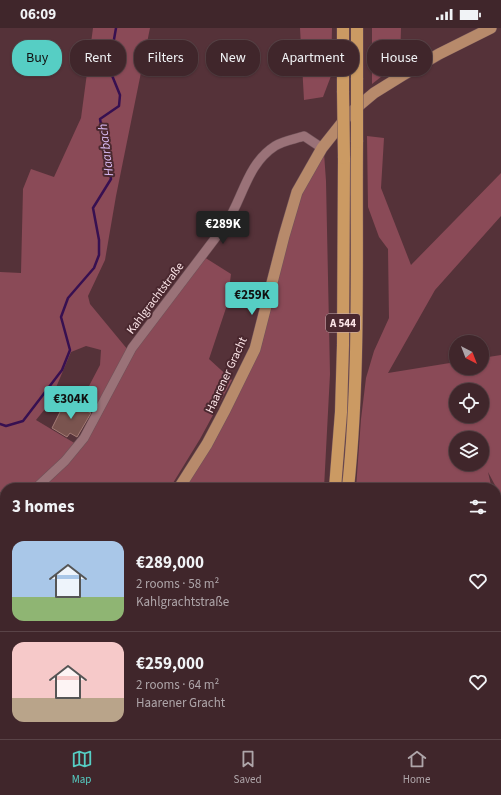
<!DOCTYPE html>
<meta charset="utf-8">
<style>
body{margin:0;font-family:"Source Sans 3",sans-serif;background:#4b3237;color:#f1f3f6;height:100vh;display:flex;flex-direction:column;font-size:15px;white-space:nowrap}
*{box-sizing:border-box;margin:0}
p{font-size:13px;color:#aea5a9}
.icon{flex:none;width:22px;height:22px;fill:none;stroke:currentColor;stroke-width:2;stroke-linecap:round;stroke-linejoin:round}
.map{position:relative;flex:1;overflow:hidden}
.drawer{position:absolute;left:0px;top:455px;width:501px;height:256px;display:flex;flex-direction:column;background:#40262b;border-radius:16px 16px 0 0;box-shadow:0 1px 3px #0004,0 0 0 1px #594347}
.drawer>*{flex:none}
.guide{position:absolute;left:12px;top:12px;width:477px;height:36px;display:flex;gap:8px}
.needle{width:26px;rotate:138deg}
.buttons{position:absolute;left:449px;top:307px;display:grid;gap:8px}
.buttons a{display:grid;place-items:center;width:40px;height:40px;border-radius:50%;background:#40262b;box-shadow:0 1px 3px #0004,0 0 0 1px #594347;font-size:20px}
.price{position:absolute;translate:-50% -34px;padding:0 9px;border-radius:4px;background:#56cec4;color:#111;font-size:13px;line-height:26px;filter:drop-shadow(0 1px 2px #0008)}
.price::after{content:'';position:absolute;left:50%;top:24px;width:12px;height:9px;margin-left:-6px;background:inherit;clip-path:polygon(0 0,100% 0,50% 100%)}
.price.selected{background:#222;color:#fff}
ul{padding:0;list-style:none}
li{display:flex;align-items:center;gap:12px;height:100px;padding:0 12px}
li+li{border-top:1px solid #594347}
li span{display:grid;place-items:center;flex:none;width:112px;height:80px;border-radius:12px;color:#555}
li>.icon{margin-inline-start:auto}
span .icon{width:48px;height:48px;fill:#fffc;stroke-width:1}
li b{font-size:17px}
h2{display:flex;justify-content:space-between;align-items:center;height:48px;padding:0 12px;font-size:17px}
.pill{padding:0 14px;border-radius:16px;background:#40262b;box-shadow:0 1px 3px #0004,0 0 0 1px #594347;font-size:14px;line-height:36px}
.pill.selected{background:#56cec4;color:#111}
.status{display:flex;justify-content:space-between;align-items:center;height:28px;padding:0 20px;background:#40262b;direction:ltr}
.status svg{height:11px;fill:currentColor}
.dock{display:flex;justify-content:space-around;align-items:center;height:56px;border-top:1px solid #594347;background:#40262b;font-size:11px;color:#aea5a9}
.dock a{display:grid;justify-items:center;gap:2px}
.dock .selected{color:#56cec4}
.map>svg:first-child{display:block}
.green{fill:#8a4a57;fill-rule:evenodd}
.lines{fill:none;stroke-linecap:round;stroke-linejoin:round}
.stream{stroke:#371051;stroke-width:2.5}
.building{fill:#7a544f;stroke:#a47b75}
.minor-casing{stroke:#705258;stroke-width:10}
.major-casing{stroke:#705258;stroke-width:12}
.highway-casing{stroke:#705258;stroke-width:13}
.minor{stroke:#9a7278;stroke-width:9}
.major{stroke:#b78a6b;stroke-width:11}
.highway{stroke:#cb9a63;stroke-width:12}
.highway-bridge-casing{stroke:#705258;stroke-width:13;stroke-linecap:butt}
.highway-bridge{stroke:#cb9a63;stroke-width:12}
.labels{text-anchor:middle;stroke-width:4;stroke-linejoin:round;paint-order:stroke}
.shield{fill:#4a282f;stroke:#c7acb0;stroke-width:1}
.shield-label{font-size:11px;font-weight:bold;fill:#fce5e8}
.street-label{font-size:12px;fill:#fce5e8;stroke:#4a282f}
.water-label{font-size:13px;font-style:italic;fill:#dbbdf7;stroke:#4a282f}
</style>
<div class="status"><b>06:09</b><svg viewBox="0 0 49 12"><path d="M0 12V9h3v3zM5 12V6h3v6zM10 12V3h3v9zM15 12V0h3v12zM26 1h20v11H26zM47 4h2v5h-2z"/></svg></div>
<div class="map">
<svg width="501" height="711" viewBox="0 0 501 711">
<rect width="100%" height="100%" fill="#553239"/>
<!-- green -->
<path class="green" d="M93 0H150L116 168 105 232 88 268 90 276 128 322 95 386 79 377 100 337 101 322 86 318 71 324 49 376 36 392 76 416 33 460H5V467L0 464V244L21 245 23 161 31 141 54 149 81 90Z
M300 0H332L331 48 323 69 304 72Z
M372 0H401L400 34 372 56Z
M367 108 384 110 381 160 411 237 501 145V188L435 262 388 345 456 334V340H482V330L501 327V711H319L320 706H496V463L497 461 488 444 491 457 489 460H356L361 391 366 350 374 323 389 290 388 221 379 209 368 179ZM456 362H482V388H456ZM456 410H482V436H456Z
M324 125 326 153 330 346 324 460H184L228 387 302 165Z
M204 229 231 246 227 277 209 331 232 352 200 411 170 460H40L67 434 134 322Z
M5 487V655L0 661V491Z
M5 674V706H150L144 711H0V679Z
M182 706H225L227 711Z
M235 706H286L285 711H234Z
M161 707 190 711H156Z"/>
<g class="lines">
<!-- stream -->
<path class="stream" d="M0 396 6 398 23 393 62 342 70 322 61 289 68 270 94 240 99 227V212L93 180 111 151 100 91 119 78 120 67 109 40 116 0"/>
</g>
<!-- building -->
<path class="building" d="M66 372 91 385 77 409 70 405 67 409 52 400Z"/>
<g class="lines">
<!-- minor casing -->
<g class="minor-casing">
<path id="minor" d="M36 460 65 433 84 410 132 320 226 196C243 170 247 136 275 118 283 113 295 111 304 108L322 120
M0 488 5 484
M230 711 231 706"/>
</g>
<!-- major casing -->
<g class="major-casing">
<path id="major" d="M179 460 207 416 224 384 255 321 284 208 297 164 322 120 349 86 374 65 403 47 439 26 491 0
M0 672 5 667"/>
</g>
<!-- highway casing -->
<g class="highway-casing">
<path id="highway" d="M357 50V0
M343 63V0
M335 460 341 384 343 317 344 130
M348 460C360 345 356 229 357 114
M296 711 297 706
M309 711 311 706"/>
</g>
<!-- minor -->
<use href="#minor" class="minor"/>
<!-- major -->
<use href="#major" class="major"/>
<!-- highway -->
<use href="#highway" class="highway"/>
<!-- highway-bridge casing -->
<g class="highway-bridge-casing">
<path id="highway-bridge" d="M357 50V114
M343 63 344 130"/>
</g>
<!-- highway-bridge -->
<use href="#highway-bridge" class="highway-bridge"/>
</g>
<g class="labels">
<!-- shield labels -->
<rect class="shield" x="326" y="286" width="34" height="18" rx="3"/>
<g class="shield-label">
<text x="343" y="299">A 544</text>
</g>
<!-- street labels -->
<g class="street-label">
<text transform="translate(155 270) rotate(-53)" y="4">Kahlgrachtstraße</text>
<text transform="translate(226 347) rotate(-65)" y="4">Haarener Gracht</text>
</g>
<!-- water labels -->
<g class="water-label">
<text transform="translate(105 122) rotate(-97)" y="5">Haarbach</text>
</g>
</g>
</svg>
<div class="buttons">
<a><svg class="needle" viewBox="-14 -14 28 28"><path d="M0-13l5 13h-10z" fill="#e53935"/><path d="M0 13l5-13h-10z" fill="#aea5a9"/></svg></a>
<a><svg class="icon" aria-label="locate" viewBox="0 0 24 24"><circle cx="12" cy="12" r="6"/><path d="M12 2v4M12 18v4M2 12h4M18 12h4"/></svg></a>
<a><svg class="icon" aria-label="layers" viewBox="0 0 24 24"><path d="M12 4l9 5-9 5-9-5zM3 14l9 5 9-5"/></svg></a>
</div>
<b class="price selected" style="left:223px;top:217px">€289K</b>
<b class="price" style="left:252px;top:288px">€259K</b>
<b class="price" style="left:71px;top:392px">€304K</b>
<div class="guide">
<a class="pill selected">Buy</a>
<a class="pill">Rent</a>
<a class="pill">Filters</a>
<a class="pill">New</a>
<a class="pill">Apartment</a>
<a class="pill">House</a>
</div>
<section class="drawer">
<h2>3 homes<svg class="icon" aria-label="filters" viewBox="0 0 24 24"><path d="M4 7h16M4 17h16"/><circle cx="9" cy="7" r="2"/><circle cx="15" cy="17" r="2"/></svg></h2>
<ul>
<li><span style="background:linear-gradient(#a9c7e8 70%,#8fb573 0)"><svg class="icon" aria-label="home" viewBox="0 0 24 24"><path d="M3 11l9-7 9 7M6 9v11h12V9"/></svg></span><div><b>€289,000</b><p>2 rooms · 58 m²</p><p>Kahlgrachtstraße</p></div><svg class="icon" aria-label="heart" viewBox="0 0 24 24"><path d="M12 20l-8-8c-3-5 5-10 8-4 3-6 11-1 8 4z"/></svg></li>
<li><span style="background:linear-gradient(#f6c9c9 70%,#b9a48a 0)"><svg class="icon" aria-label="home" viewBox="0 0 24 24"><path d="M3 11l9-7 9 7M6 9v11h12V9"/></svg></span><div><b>€259,000</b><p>2 rooms · 64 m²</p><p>Haarener Gracht</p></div><svg class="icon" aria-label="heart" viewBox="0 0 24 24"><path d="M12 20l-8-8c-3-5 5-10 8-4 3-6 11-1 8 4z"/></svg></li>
</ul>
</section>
</div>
<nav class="dock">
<a class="selected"><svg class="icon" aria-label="map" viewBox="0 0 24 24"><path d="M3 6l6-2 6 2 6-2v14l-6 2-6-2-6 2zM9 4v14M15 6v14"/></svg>Map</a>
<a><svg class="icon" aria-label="saved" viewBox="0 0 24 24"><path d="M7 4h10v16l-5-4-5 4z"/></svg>Saved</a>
<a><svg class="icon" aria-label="home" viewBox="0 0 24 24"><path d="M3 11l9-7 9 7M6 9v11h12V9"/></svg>Home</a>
</nav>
